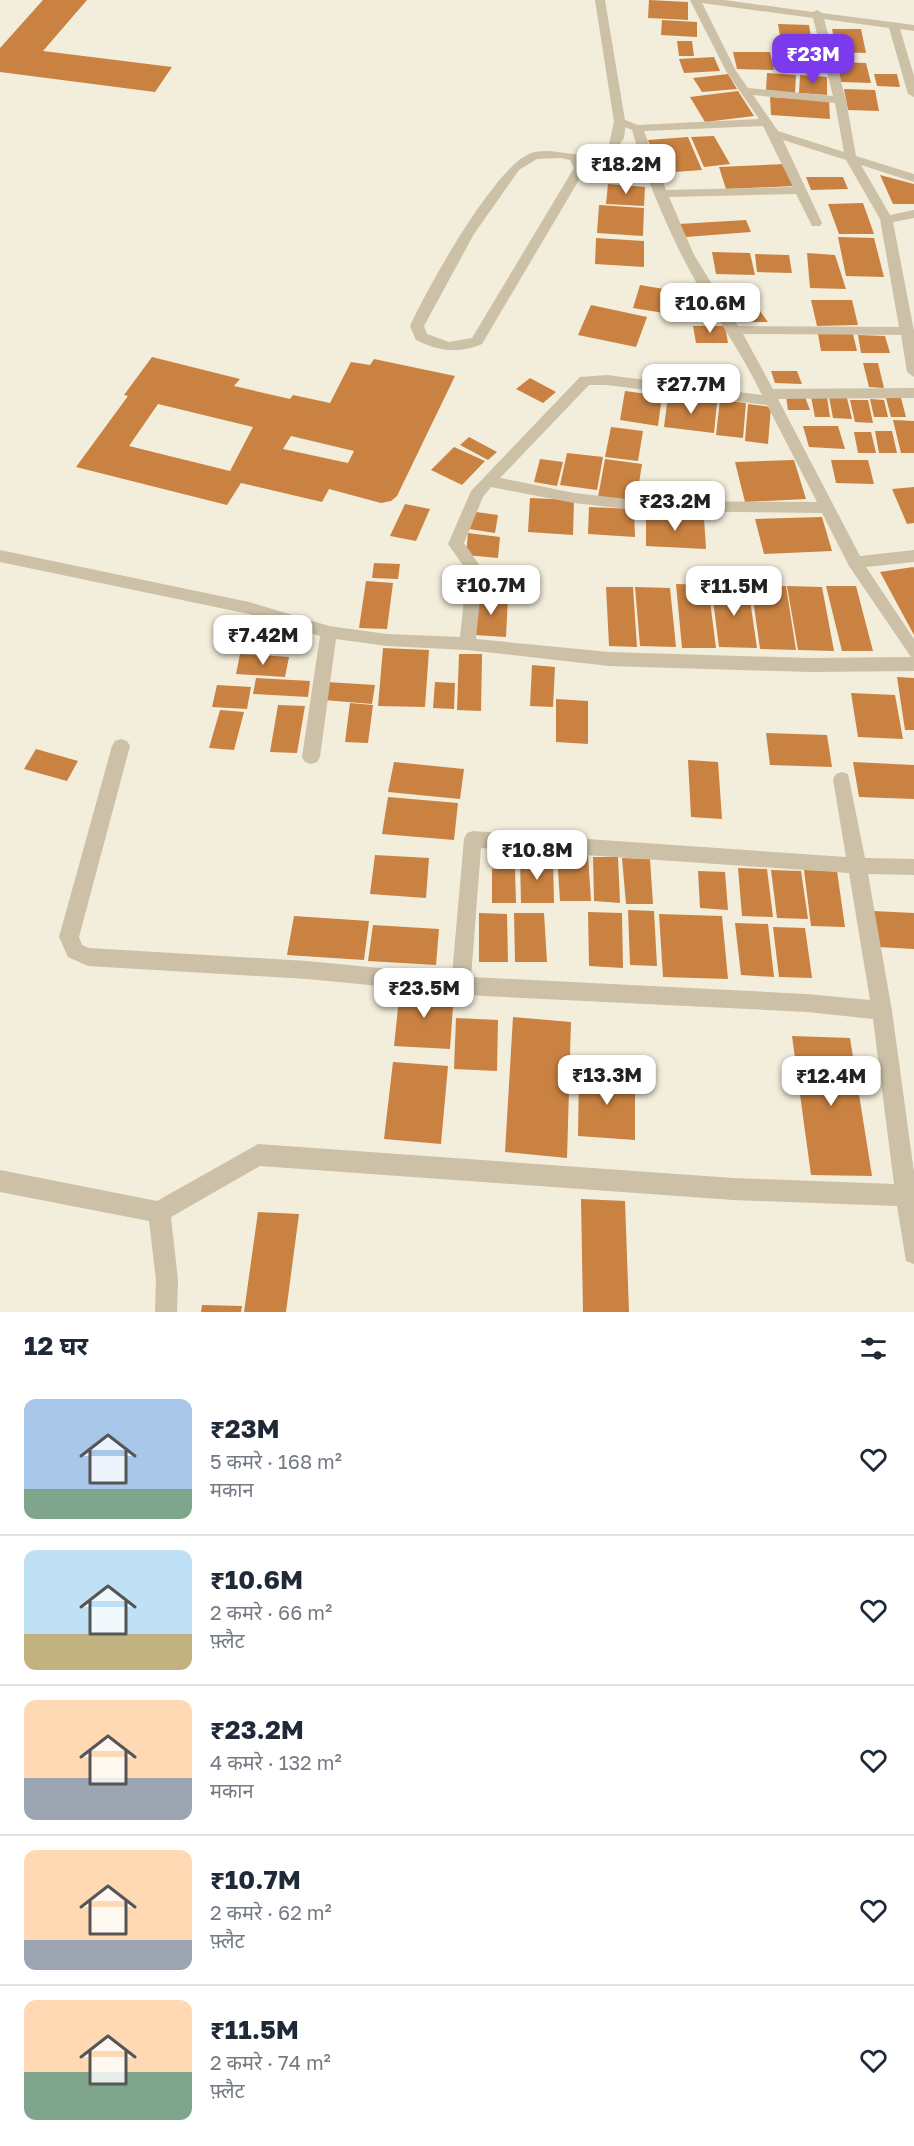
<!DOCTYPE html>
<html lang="hi">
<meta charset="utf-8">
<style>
body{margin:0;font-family:"Golos Text","Noto Sans Devanagari",sans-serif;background:#f6f6f7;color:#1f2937;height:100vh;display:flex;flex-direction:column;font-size:22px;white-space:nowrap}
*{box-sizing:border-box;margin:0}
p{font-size:20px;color:#747a83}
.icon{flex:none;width:33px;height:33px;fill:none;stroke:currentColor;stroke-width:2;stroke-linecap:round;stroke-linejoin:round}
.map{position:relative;height:1312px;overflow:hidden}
.sheet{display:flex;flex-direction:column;background:#fff;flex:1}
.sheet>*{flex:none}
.price{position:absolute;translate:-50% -51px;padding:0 14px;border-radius:12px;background:#fff;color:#222;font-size:20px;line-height:39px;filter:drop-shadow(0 2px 3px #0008)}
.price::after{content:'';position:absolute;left:50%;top:36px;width:18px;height:14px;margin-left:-9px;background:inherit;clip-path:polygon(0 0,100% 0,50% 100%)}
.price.current{background:#7c3aed;color:#fff}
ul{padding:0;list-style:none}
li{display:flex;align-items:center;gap:18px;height:150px;padding:0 24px}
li+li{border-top:2px solid #e0e1e3}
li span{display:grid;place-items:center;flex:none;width:168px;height:120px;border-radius:12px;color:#555}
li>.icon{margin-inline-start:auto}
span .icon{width:72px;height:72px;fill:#fffc;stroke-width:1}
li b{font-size:26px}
h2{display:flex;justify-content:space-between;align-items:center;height:72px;padding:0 24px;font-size:26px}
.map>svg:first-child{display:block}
.building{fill:#ca8242;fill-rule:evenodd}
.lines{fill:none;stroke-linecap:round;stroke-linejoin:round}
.service{fill:#ccc0a7;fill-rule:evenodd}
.minor{fill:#ccc0a7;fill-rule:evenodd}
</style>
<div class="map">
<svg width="914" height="1312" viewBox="0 0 914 1312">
<rect width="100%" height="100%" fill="#f3eddb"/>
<!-- building -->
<path class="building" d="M43 0H87L43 51 172 67 155 92 0 72V48Z
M649 0 688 2V20L648 18Z
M662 20 697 22V37L661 35Z
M778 24 809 25 811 37 780 36Z
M832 29H861L866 53 837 52Z
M777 38 815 40 816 54 777 52Z
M677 41H692L694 56H679Z
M733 52H770L774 70 737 69Z
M714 57 720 71 684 73 679 59Z
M837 62 866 63 871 83 841 82Z
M767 73 796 75 795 93 766 90Z
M728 74 737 89 702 92 693 78Z
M874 74H897L900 87 877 86Z
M800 75 827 77V95L799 93Z
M844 89 875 90 879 111 848 110Z
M738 91 754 116 705 122 690 97Z
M770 97 829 101 830 119 771 115Z
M714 136 730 164 704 167 691 137Z
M688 137 702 170 661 173 648 140Z
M785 164 794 186 726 189 719 167Z
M880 175 914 184V204H893Z
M806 177H843L848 189 811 190Z
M608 184 645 187 644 206 606 204Z
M863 203 874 234H839L828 204Z
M599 205 644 208 643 236 597 233Z
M746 220 751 232 686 237 679 224Z
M838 237 874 238 884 277 846 276Z
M596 238 644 241V267L595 264Z
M712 252 750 253 755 275 716 274Z
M807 253 835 255 846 289 810 288Z
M755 254 789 255 792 273 757 272Z
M640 285 688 293 682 316 633 308Z
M741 285 768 322H742L719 290Z
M811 300H852L858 325 817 326Z
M591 305 647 317 636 347 578 335Z
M693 326H725L728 343H696Z
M818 334H853L857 351H821Z
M858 335 885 336 890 353H861Z
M152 357 240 379 234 386 290 399 293 395 330 403 351 362 370 365 374 359 455 376 397 496 391 501 381 503 329 489 322 502 241 483 227 505 76 467 128 396 124 395ZM158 404 253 427 230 471 129 446ZM291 436 354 451 348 463 283 449Z
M863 363H878L884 388 869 387Z
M771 371H797L802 384 775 383Z
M530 378 556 392 543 403 516 389Z
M625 391 662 396 658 426 620 420Z
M668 396 717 403 714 433 664 427Z
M786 396 805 397 810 410H788Z
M811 397H827L830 417H815Z
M829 397 847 398 852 419 833 418Z
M886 398H901L906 417H891Z
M870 399 884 400 888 417H874Z
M720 400 746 403 743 438 716 435Z
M850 400H868L873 423 855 422Z
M748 404 771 407 768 444 745 441Z
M893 420 914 421V453H901Z
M803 426H838L845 449 809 447Z
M611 427 643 431 638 461 605 457Z
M875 431H892L897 453H879Z
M854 432H871L876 453H858Z
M469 437 497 452 488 460 460 445Z
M454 447 485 461 462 485 431 470Z
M567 453 603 457 597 490 560 485Z
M540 459 563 462 557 486 534 482Z
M605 459 642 464 636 503 598 497Z
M794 460 806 499 745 502 735 462Z
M831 460H868L874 484 836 483Z
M914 487V523L907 524 892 489Z
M530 498 574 500 573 535 528 532Z
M405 504 430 509 416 541 390 536Z
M589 507 634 509 635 537 588 534Z
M476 512 498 515 495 533 469 529Z
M646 515 704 518 706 549 646 546Z
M822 517 832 551 764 554 755 519Z
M468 533 500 537 498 558 466 555Z
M374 563 400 564 398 579 372 578Z
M913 567 914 568V635L880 572Z
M366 581 393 583 387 629 359 628Z
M676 584 708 585 716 648H682Z
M711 585 748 586 757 648 719 647Z
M751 585 786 586 796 650 760 649Z
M787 586 822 587 834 651 798 650Z
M826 586H856L873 651H842Z
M606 587H633L637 647 609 646Z
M635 587 670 588 676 647 640 646Z
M478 594 508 596 506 637 474 635Z
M383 648 429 650 425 707 378 706Z
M240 654 289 657 285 677 236 674Z
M459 654H482L481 711 457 710Z
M532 665 555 667 553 707 530 706Z
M897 677 914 678V730H905Z
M256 678 310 681 308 697 253 694Z
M327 682 375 685 372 704 324 700Z
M435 682 455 683 454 709 433 708Z
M217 685 251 687 247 709 212 707Z
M851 693 895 695 903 739 858 737Z
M556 699 588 701V744L556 742Z
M350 703 373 705 368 743 345 742Z
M278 705 305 706 297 753 270 752Z
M220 710 244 712 234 750 209 748Z
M766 733 827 735 832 767 770 765Z
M36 749 78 761 67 781 24 769Z
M688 760 718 762 722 819 691 817Z
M394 762 464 769 460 799 388 792Z
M853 762 914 765V799L859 797Z
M388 797 458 803 454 840 382 834Z
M375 855 429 858 426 898 370 894Z
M557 855H588L591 901H560Z
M593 857H618L620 903 594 901Z
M622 858 650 859 653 904H626Z
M520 859H553L554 903H521Z
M738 868 767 869 773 917 742 916Z
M492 869H515L516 903H492Z
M771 870 801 871 808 919 777 918Z
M804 870 837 871 845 927 811 926Z
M698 871 725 872 728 910 700 908Z
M628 910 654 911 657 966 630 965Z
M873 911 914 913V949L879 947Z
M588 912 622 913 623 968 589 966Z
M479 913 507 914 508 962H479Z
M514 913H544L547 962H515Z
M659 914 722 916 728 979 663 977Z
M294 916 369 921 364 960 287 955Z
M735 923 768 924 774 977 741 975Z
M373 925 439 929 436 965 368 961Z
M773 927 805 928 812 978 779 977Z
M400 989 454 992 450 1049 394 1046Z
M513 1017 571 1022 567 1158 505 1152Z
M456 1018 498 1020 497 1071 454 1069Z
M792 1036 850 1038 872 1176 811 1175Z
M393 1062 448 1066 441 1144 384 1139Z
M579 1072 635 1076V1140L578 1136Z
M581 1199 625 1201 629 1312H583Z
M258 1212 299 1214 286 1312H244Z
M202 1305 242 1306 241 1312H201Z"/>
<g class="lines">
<!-- service -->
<path class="service" d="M620 119 626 122 624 138 617 148 581 160 586 168 482 344C459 354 438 351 416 340L410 326C428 287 493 170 529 154 543 148 559 153 574 154 584 155 599 147 609 144L614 122ZM561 158 570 160 574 168 472 338 449 342 427 334 424 326 474 234 519 170 537 159Z"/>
<!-- minor -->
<path class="minor" d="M595 0H605L625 120 638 125 759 119 726 71 690 0H724L813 12 817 10 822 13 914 25V31L900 29 914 76V97L908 94 889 28 824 19 846 100 856 156 914 174V182L861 165 890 215 914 210V218L893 222 914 331V377L907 372 901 335 743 334 773 389 914 388V398L778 399 860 556 914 550V562L866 567 914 639V671L810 672 609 666 467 650 387 646 336 639 320 757 317 762 311 764 305 762 302 757 320 636 249 614 0 562V550L249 602 329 626 387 634 460 637 467 571 448 544 471 491 580 377 607 375 762 395C739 346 705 303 681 254 662 215 644 173 632 130L614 122ZM702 3 813 18 833 96 748 88 736 71ZM753 95 835 103 844 152 778 131ZM763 126 793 187 666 190 644 131ZM783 140 846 160 880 219 899 327 738 326 694 255 669 197 796 194 812 226H820L822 223ZM589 385H607L767 405 817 502 645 501 574 493 500 478ZM491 487 574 503 645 511 822 513 849 566 911 657 810 658 609 652 476 639 483 570 464 543 483 497Z
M121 739 127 741 130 746 79 937 82 945 89 948 307 961 452 975 464 839 467 833 473 831 846 857 833 779 836 774 842 772 848 774 865 858 914 859V875L868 874 892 1011 914 1172V1264L906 1261 897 1206 733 1200 260 1166 171 1217 178 1280 177 1312H155L156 1280 149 1221 0 1192V1170L157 1201 258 1144 733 1178 894 1184 873 1019 807 1012 484 996 307 979 88 966 68 957 59 937 112 746 115 741ZM481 848 849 873 870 1000 807 994 471 977Z"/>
</g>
</svg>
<b class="price current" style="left:813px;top:85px">₹23M</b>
<b class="price" style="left:626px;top:195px">₹18.2M</b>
<b class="price" style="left:710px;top:334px">₹10.6M</b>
<b class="price" style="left:691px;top:415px">₹27.7M</b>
<b class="price" style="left:675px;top:532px">₹23.2M</b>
<b class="price" style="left:491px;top:616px">₹10.7M</b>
<b class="price" style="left:734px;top:617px">₹11.5M</b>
<b class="price" style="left:263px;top:666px">₹7.42M</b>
<b class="price" style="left:537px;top:881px">₹10.8M</b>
<b class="price" style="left:424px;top:1019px">₹23.5M</b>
<b class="price" style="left:607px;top:1106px">₹13.3M</b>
<b class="price" style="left:831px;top:1107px">₹12.4M</b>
</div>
<section class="sheet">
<h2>12 घर<svg class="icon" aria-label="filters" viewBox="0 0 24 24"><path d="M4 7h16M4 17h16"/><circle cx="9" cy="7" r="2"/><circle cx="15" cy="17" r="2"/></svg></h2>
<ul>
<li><span style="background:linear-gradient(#a9c7e8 75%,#7fa58c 0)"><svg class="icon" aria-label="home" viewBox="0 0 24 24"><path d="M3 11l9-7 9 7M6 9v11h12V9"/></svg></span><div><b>₹23M</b><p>5 कमरे · 168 m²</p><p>मकान</p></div><svg class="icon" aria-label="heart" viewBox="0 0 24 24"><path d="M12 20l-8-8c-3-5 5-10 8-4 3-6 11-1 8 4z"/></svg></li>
<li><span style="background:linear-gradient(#bfe0f5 70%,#c2b280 0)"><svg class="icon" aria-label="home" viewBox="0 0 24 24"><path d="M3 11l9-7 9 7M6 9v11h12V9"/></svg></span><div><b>₹10.6M</b><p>2 कमरे · 66 m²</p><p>फ़्लैट</p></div><svg class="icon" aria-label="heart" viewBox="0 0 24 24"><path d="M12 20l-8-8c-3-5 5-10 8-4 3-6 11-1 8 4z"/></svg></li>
<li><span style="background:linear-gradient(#ffd9b3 65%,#9aa5b1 0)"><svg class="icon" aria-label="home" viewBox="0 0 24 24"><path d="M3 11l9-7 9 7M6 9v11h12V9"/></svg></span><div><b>₹23.2M</b><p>4 कमरे · 132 m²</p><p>मकान</p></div><svg class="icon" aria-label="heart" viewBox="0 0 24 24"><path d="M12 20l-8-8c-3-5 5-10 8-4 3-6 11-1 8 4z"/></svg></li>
<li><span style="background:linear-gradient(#ffd9b3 75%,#9aa5b1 0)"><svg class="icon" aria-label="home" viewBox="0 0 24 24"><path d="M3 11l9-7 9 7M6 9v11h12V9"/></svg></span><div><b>₹10.7M</b><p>2 कमरे · 62 m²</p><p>फ़्लैट</p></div><svg class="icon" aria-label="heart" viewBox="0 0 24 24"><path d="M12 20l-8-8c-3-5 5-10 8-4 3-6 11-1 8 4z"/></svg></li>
<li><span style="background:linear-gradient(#ffd9b3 60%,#7fa58c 0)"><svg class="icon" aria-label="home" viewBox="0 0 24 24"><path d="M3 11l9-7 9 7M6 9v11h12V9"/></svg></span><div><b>₹11.5M</b><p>2 कमरे · 74 m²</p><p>फ़्लैट</p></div><svg class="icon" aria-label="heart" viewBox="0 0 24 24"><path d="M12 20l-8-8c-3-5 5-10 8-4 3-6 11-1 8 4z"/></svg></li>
</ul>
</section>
